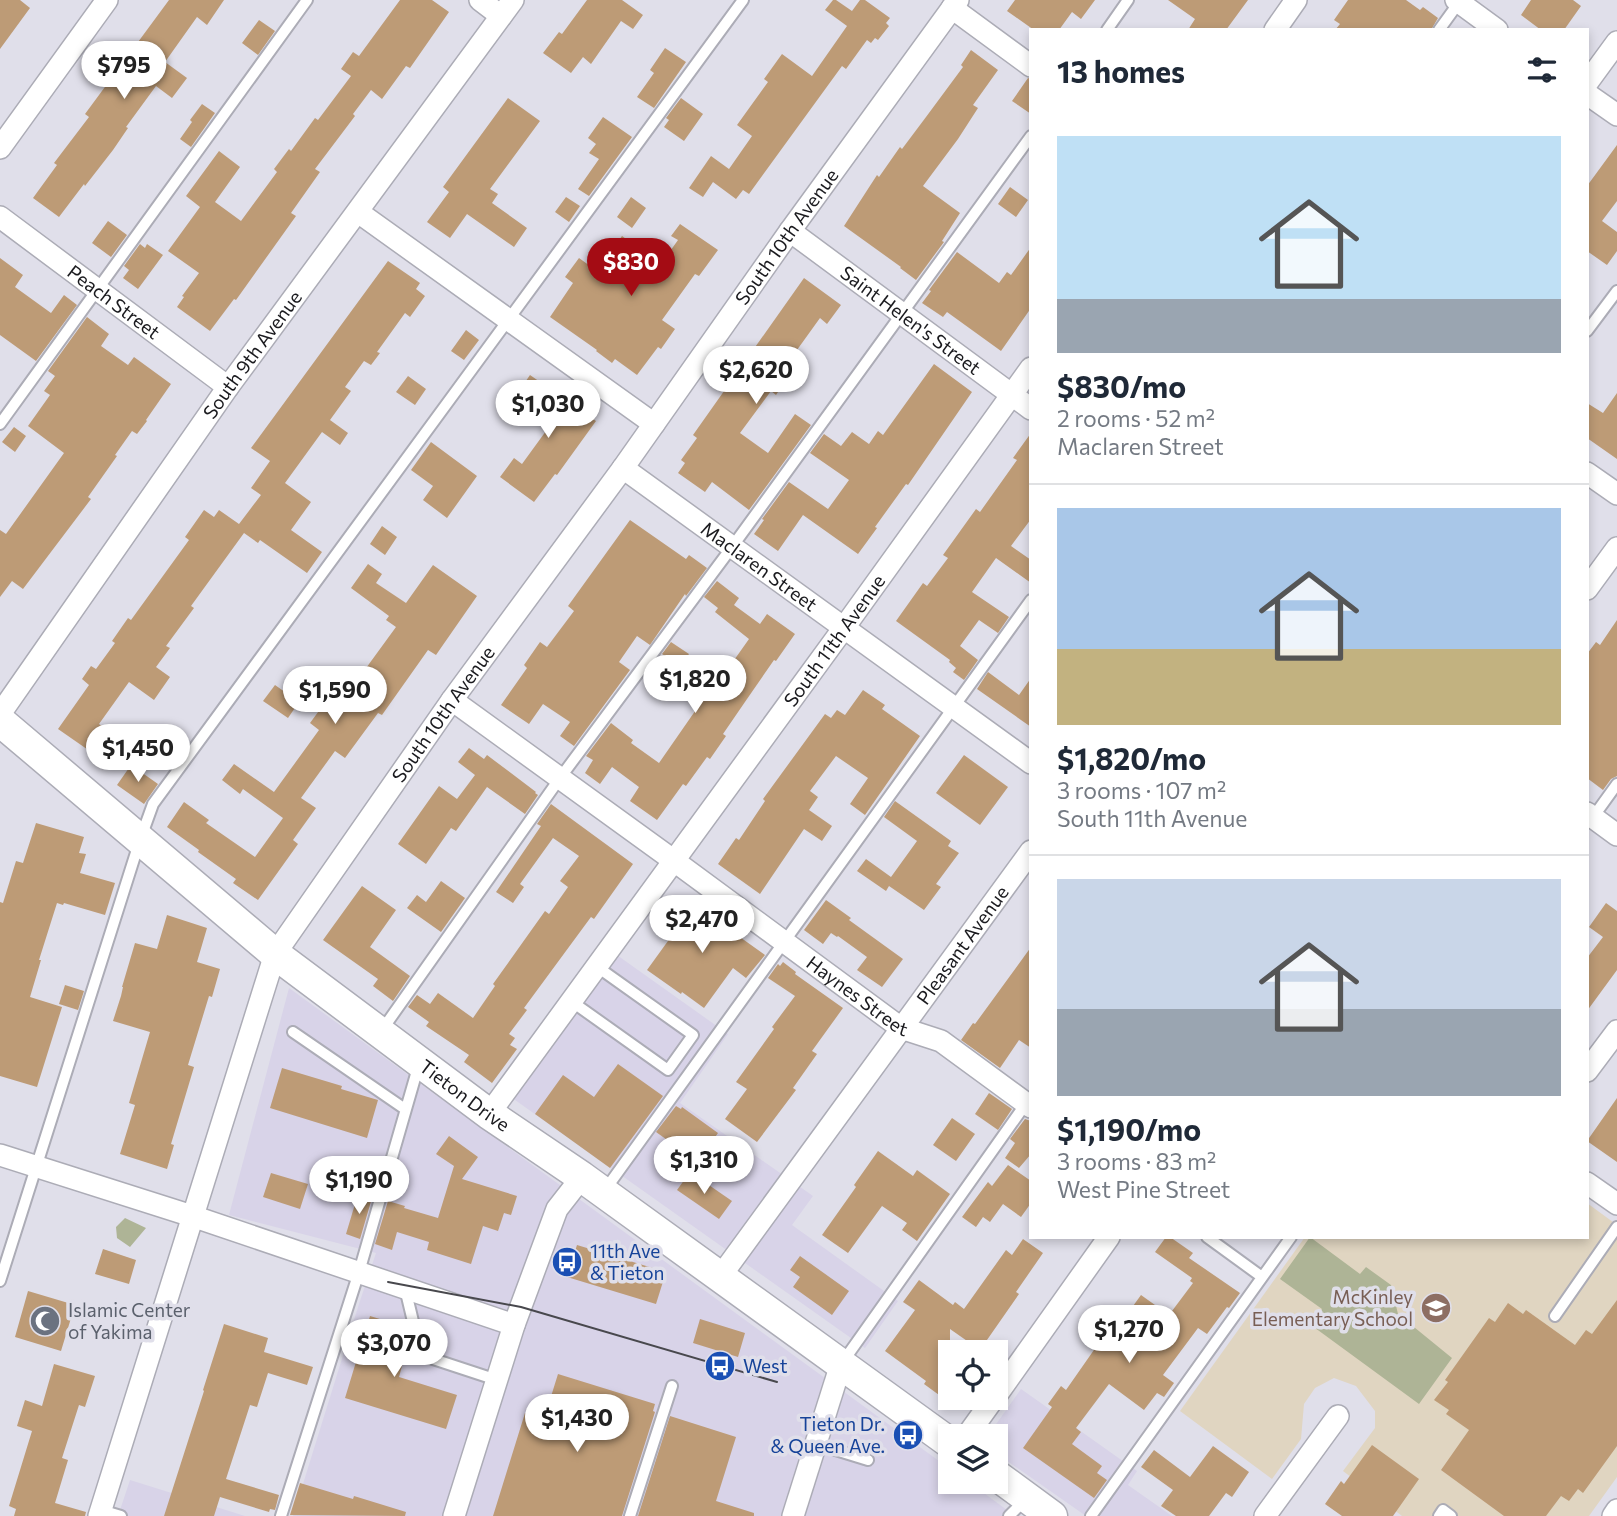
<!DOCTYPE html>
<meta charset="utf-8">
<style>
body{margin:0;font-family:Commissioner,sans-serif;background:#f2f2f3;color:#1f2937;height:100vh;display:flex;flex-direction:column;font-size:26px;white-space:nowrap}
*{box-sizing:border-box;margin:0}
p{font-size:23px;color:#747a83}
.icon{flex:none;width:38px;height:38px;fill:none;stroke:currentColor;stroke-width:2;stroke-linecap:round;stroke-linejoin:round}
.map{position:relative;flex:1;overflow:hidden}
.sheet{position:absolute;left:1029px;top:28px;width:560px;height:1211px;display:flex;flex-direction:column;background:#fff;border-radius:0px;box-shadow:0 4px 10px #0003}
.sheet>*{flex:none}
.controls{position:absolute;left:938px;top:1340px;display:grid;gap:14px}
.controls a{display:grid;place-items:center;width:70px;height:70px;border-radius:0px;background:#fff;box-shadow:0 4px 10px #0003;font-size:35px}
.price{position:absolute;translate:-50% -60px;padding:0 16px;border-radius:24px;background:#fff;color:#222;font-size:23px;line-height:46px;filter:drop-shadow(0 2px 4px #0008)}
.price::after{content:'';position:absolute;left:50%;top:42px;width:21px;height:16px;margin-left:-10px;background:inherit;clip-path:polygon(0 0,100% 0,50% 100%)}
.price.on{background:#a40c14;color:#fff}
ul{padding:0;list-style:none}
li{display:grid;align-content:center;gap:14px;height:371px;padding:0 28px}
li+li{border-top:2px solid #e0e1e3}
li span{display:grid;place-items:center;height:217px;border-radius:0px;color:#555}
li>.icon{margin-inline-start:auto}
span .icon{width:126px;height:126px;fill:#fffc;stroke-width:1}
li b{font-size:30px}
h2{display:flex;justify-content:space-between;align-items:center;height:84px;padding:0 28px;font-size:30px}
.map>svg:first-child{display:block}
.commercial{fill:#d8d3e8}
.education{fill:#e0d5c1}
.green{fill:#aeb496}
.building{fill:#bd9b76}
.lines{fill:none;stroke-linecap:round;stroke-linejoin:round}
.lane-casing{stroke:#acacb6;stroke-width:14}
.street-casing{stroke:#acacb6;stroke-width:24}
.secondary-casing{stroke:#acacb6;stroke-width:33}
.lane{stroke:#fff;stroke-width:10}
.street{stroke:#fff;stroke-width:21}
.secondary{stroke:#fff;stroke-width:30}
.tram{stroke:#48484d;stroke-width:2}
.labels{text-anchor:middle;stroke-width:7;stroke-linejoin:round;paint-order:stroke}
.street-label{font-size:19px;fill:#1a1a1e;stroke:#e0dfea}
.transit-label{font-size:19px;fill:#164399;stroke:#e0dfea;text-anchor:start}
.education-label{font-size:19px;fill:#785e54;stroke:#e0dfea;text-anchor:end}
.worship-label{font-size:19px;fill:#5b616d;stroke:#e0dfea;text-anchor:start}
</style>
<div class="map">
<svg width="1617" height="1516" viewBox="0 0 1617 1516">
<rect width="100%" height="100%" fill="#e0dfea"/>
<!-- commercial -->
<path class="commercial" d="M600 943 728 1034 680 1103 813 1196 792 1225 898 1301 865 1348 498 1088Z
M289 988 950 1469V1482H969L1015 1516H293L359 1304 376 1253 229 1215Z
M1021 1389 1137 1471 1128 1485 1172 1516H1086L996 1453V1437H987Z
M130 1480 245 1516H118Z"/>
<!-- education -->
<path class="education" d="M1587 1203 1617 1225V1477L1589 1516H1402L1343 1471 1375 1428V1411L1356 1386 1334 1378 1315 1388 1304 1404 1301 1439 1272 1479 1180 1411 1305 1237H1587Z"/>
<!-- green -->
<path class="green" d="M125 1218 146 1228 130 1247 117 1238 116 1227Z
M1310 1237 1360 1274 1366 1267 1391 1285 1398 1314 1452 1358 1419 1404 1311 1325 1322 1309 1280 1279Z"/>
<!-- building -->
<path class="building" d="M0 0H20L30 8 0 49Z
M169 0H224L207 25 197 17 165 62 187 78 172 98 156 86 126 127 128 128 113 150 85 186 84 184 59 217 33 198 57 165 54 163 89 117 85 114Z
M400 0H432L449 12 410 68 406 66 382 99 371 90 353 114 355 116 315 169 320 172 291 213 296 216 236 300 234 299 210 331 177 307 184 297 182 296 199 273 168 251 200 207 186 196 219 151 240 167 215 202 241 221 277 172 274 169 289 149 291 151 315 118 318 120 351 76 341 69 353 52 359 56Z
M587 0H622L643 15 633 29 621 21 591 64 583 57 571 73 543 53 559 32 562 34Z
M833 0H836L852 11 860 0H865L890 18 886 23 889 26 878 40 875 38 871 43 867 40 846 69 842 66 749 194 743 190 736 199 713 182 703 197 689 188 711 156 729 169 752 136 737 125 768 82 764 79 782 54 812 76 847 26 825 10Z
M1015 0H1095L1081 19 1072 12 1059 30H1034L1007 11Z
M1168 0H1248L1226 30H1188L1195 19Z
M1348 0H1406L1420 10 1423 7 1438 18 1431 30H1335L1340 24 1334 20Z
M1531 0H1573L1581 6 1564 30H1541L1521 15Z
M259 20 275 31 258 55 242 43Z
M665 48 686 62 654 108 637 97 654 73 650 70Z
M971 50 998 70 973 105 978 108 958 139 923 186 960 213 942 241 944 242 916 280 900 268 901 267 844 226 877 175 879 177 900 147 902 149 926 117 963 67 961 65Z
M1028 78 1031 79V114L1012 101Z
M508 98 540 121 490 189 498 194 492 203 527 228 514 247 467 214 450 238 427 222 449 192 443 187Z
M681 98 703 114 684 141 664 127 669 120 666 118Z
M202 104 215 113 191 147 180 139 192 122 190 120Z
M603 117 632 137 589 196 578 189 599 159 589 153 596 144 588 138Z
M1617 145V201L1602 221 1617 232V251L1607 265 1587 251V186Z
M1010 187 1028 200 1016 217 998 204Z
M566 197 580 206 569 222 555 212Z
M631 197 646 208 632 228 617 217Z
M108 221 127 235 111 257 92 243Z
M680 224 718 250 699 276 695 274 662 320 675 329 661 349 658 347 637 375 615 359 612 363 596 351 597 350 550 317 573 283 565 277 579 258 597 271 622 236 661 264 678 240 671 236Z
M140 244 145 248 147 244 163 255 138 289 123 278 129 270 124 266Z
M1031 247V308L1001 351 947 312 943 317 922 303 931 291 929 290 957 252 999 283 1007 272 1011 275Z
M0 258 23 275 15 287 51 313 64 295 77 305 36 361 0 335Z
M388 261 420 283 416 289 425 296 410 317 405 313 377 352 380 353 371 365 364 361 345 387 351 391 330 420 348 433 340 445 322 432 285 483 311 502 291 530 322 552 307 573 260 540 258 543 244 533 191 606 194 608 166 646 170 648 156 667 170 677 154 700 129 682 99 724 110 732 94 754 58 729 89 685 82 679 91 666 96 669 115 643 112 641 128 618 131 620 189 540 185 537 204 510 214 517 219 510 239 524 261 495 251 488 270 461 251 448Z
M804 278 841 305 827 324 820 318 784 368 791 373 776 395 771 391 740 433 768 453 795 414 811 425 749 510 712 482 705 492 678 473 685 463 681 460 697 438 693 435Z
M87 317 109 334 101 346 128 365 134 357 171 384 146 420 147 421 137 434 132 431 115 455 117 456 88 497 91 499 23 589 12 581 0 597V530L6 534 64 453 28 426 50 395 44 391 55 376 48 371Z
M466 330 479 340 464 360 451 351Z
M934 364 972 392 908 485 906 484 875 527 877 528 858 554 803 515 778 551 754 534 764 520 762 519 789 482 828 509 849 480 810 453 824 434 841 446 852 432 869 444 878 431 883 435Z
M530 375 596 421 557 475 555 474 534 502 500 477 514 458 522 464 554 420 517 394Z
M408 376 426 389 415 405 396 392Z
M1617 393V459L1587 438V403L1603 413Z
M14 427 26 436 15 452 2 442Z
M1031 433V519L1011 546 1031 560V583L996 558 972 592 1009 617 998 633 979 620 960 646 978 660 964 680 953 672 956 668 949 662 950 660 896 621 923 583 927 586 948 558 943 555 976 509 980 512 1017 460 1013 458Z
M431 442 477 476 447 518 423 500 433 486 411 470Z
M630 520 686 559 689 555 707 568 686 596 685 594 650 645 637 636 619 662 630 670 574 746 560 736 570 722 543 704 529 724 501 705 527 668 524 665 540 642 547 647 574 611 568 606Z
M382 526 397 537 385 555 370 544Z
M368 564 382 574 376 583 406 603 433 565 477 596 436 655 428 650 382 715 378 713 345 758 335 751 301 798 316 808 293 840 298 844 258 900 233 883 236 879 198 852 199 850 167 827 184 802 209 820 206 823 255 857 283 818 243 789 240 794 222 780 234 764 274 792 319 730 310 723 324 704 334 712 396 627 386 620 389 616 351 588Z
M717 581 739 598 734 605 760 624 767 614 795 634 776 661 774 660 747 699 723 734 726 736 710 759 707 757 686 786 683 784 657 820 630 801 639 787 612 767 600 784 585 773 593 760 586 756 611 723 633 740 631 743 659 763 718 678 720 680 749 639 715 612 718 608 704 597Z
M1617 620V776L1611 779 1603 790 1587 778V654L1596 642 1600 645Z
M671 642 689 654 677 671 662 660 665 656 662 654Z
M988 672 1019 695 1031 678V727L977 689Z
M275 685 299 702 288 718 263 701Z
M863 690 885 705 882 709 920 736 865 815 850 804 868 778 836 756 810 791 818 797 809 810 832 826 822 841 804 829 760 894 718 864 736 838 739 840 765 801 763 799 825 714 831 718 837 710 845 715Z
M469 748 484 759 487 755 536 792 535 793 538 795 525 814 487 787 456 831 451 828 426 864 398 844 439 786 457 799 475 775 458 762Z
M964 755 1008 787 980 825 936 793Z
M131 765 158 784 144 804 117 785Z
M895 801 951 841 948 846 959 853 936 884 941 887 924 910 889 886 886 891 857 871 866 859 891 877 917 841 884 817Z
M551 804 633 864 594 919 591 917 524 1008 527 1010 509 1034 515 1038 510 1045 517 1049 492 1083 464 1062 469 1055 426 1026 429 1022 408 1007 417 995 430 1004 438 993 473 1018 495 986 493 984 545 911 549 914 568 887 560 881 579 856 553 838 520 884 524 887 513 903 496 892 541 826 537 824Z
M36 823 84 837 79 853 86 854 80 873 115 883 105 915 64 903 63 905 57 903 39 960H41L30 997 62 1007 37 1087 0 1076V902L3 903 16 861 23 863Z
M441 881 465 898 441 932 407 908 417 895 426 902Z
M362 886 396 910 370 947 410 976 393 1001 373 986 378 979 323 940Z
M688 900 765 955 746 978 733 968 704 1008 682 992 681 994 647 970 673 934 667 929Z
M826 900 851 918 849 920 903 959 882 987 857 970 867 957 838 936 837 937 831 933 823 944 804 930Z
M1606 903 1617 911V970L1587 1011V958L1603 937 1589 927Z
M167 915 207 928 197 962 220 969 212 997 209 996 188 1065 194 1067 171 1144 174 1145 167 1169 120 1154 135 1105 129 1103 150 1032 113 1021 121 996 123 987H122L135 943 157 949Z
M1031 947V1048L1019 1040 1000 1068 961 1040 973 1023 975 1024Z
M783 962 796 972 795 974 843 1008 812 1051 817 1054 793 1088 796 1090 757 1142 725 1119 747 1089 736 1082 774 1029 772 1027 795 996 768 978 778 964 780 966Z
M65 985 84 991 78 1010 59 1004Z
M618 1064 663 1096 610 1168 535 1114 563 1075 594 1097Z
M282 1068 342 1086 341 1089 378 1100 367 1138 270 1108Z
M989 1093 1012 1109 998 1130 975 1114Z
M1617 1098V1162L1587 1141Z
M676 1106 681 1109 682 1107 718 1133 698 1162 656 1132Z
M952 1118 975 1134 956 1161 933 1145Z
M1025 1119 1031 1121V1154L1019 1168 1005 1158 1015 1143 1010 1139Z
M449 1136 478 1157 462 1179 517 1196 511 1215 504 1213 498 1231 483 1226 471 1264 427 1250 429 1242 397 1232 392 1250 375 1244 388 1201 405 1206 404 1208 438 1218 454 1166 436 1154Z
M878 1151 913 1176 917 1170 950 1194 917 1241 902 1230 907 1223 882 1206 848 1253 822 1235 856 1187 854 1185Z
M1008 1165 1031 1181V1203L1021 1217 1003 1204 990 1222 983 1217 976 1227 962 1217 988 1182 992 1186Z
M690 1172 732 1201 719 1219 677 1190Z
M271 1173 308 1184 300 1209 263 1197Z
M358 1194 372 1198 360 1239 346 1234Z
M1166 1237H1170L1193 1253 1189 1258 1240 1293 1229 1308 1227 1307 1207 1334 1198 1328 1163 1375 1174 1383 1164 1397 1157 1393 1144 1410 1109 1384 1076 1428 1081 1432 1072 1444 1102 1466 1097 1473 1107 1480 1094 1498 1023 1448 1052 1407 1048 1404 1061 1386 1066 1390 1096 1347 1089 1342 1103 1322 1115 1331 1141 1295 1169 1315 1193 1283 1190 1281 1192 1278 1155 1252Z
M1023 1239 1043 1253 1016 1292 1019 1294 980 1350 950 1329V1403L924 1384 926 1381 885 1351 915 1310 903 1302 919 1280 953 1305 955 1302 964 1309 1006 1250 1012 1255Z
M577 1245 666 1272 656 1304 567 1277Z
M103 1249 136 1260 129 1284 95 1274Z
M800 1256 849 1291 832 1315 793 1287 800 1277 790 1270Z
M28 1291 75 1305 61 1351 15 1337Z
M1617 1300V1446L1583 1493 1578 1489 1569 1501 1561 1496 1546 1516H1504L1441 1470 1469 1430 1446 1414 1449 1410 1434 1400 1448 1382 1445 1380 1489 1318 1495 1322 1508 1303 1523 1314 1526 1310 1575 1345 1586 1330 1592 1334Z
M370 1316 406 1327 401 1347 407 1348 399 1377 457 1395 446 1429 345 1398Z
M700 1319 745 1333 738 1357 693 1343Z
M224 1324 268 1338 264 1352 313 1367 307 1385 268 1373 257 1407 250 1405 226 1479 279 1495 275 1510 270 1509 269 1512 220 1497 214 1516H164L204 1391 203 1390Z
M54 1364 95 1376 85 1407 79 1405 62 1458 68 1460 55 1503 86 1512 85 1516H14L16 1509 9 1506 32 1431 17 1426 25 1400 42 1406Z
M558 1374 655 1404 653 1411 655 1412 622 1516H493L525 1413 544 1419Z
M670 1416 736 1437 716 1501 754 1513V1516H638Z
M1372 1445 1419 1479 1393 1516H1342L1325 1504 1341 1481 1344 1484Z
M1213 1446 1249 1472 1232 1497 1226 1493 1209 1516H1176L1161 1506 1173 1490 1141 1467 1154 1450 1190 1477Z
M300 1483 353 1499 354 1496 406 1512 405 1516 290 1515Z"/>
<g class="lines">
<!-- lane casing -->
<g class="lane-casing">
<path id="lane" d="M1107 30 1128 0
M1439 30 1460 1
M1587 331 1617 291
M0 424 307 0
M1591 820 1617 784
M571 1001 668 1070 693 1035 596 966
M382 1030 560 778 732 547 1031 136
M293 1032 405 1109
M605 1190 1031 600
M1207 1237 1262 1277
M0 1281 140 840 153 804 743 0
M405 1288 421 1355 497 1380
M1555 1316 1617 1227
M842 1363 1027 1102
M816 1444 868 1460
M101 1510 121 1516
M281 1516 359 1272 419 1064
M630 1516 672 1386
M1009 1516 1025 1500
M1091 1516 1291 1237
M1439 1516 1443 1510 1451 1516"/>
</g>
<!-- street casing -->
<g class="street-casing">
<g id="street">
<path d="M480 0 501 16"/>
<path d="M1456 0 1497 30"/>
<path d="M952 8 1031 66"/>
<path d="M1275 30 1296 0"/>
<path d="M1587 83 1617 42"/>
<path d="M1587 94 1617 115"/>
<path d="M0 148 107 0"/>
<path d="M358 212 654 424"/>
<path id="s1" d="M0 217 228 387"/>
<path id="s2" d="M790 231 1031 409"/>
<path id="s3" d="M623 468 1031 763"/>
<path d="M1587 473 1617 494"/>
<path d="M1587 589 1617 548"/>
<path id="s4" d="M452 700 673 860 901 1028 941 1041 1031 1107"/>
<path id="s5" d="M0 714 228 387 513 0"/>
<path d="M1587 813 1617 835"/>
<path d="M1587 1071 1617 1031"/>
<path id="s6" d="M489 1114 843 629 1031 368"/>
<path d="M0 1155 192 1216 514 1325"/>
<path d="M1587 1183 1617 1204"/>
<path id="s7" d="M720 1277 1031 851"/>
<path d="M996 1396 1109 1237"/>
<path d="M966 1437 994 1398"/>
<path id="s8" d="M99 1516 275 954 452 700 623 468 790 231 958 0"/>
<path d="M454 1516 514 1325 557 1209 582 1177"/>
<path d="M793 1516 841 1364"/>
<path d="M1265 1516 1338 1416"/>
<path d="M1613 1516 1617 1510"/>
</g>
</g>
<!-- secondary casing -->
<g class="secondary-casing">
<g id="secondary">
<path id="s9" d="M0 721 275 954 489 1114 582 1177 950 1443"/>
<path d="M996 1475 1052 1516"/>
</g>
</g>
<!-- lane -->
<use href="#lane" class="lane"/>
<!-- street -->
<use href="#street" class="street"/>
<!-- secondary -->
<use href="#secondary" class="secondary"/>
<!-- tram -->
<path class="tram" d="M388 1282 521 1307 777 1382"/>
</g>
<!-- icons -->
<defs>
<g id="bus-disc" transform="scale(1.575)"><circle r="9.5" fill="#1a4fb4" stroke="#e0dfea"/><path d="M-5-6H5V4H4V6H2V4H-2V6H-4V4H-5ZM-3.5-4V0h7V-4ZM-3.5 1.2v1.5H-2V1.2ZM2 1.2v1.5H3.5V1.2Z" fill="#fff"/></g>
<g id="school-disc" transform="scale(1.575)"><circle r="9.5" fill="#8d6e63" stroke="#e0dfea"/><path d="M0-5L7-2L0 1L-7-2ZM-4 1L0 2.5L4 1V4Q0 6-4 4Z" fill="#fff"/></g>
<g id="mosque-disc" transform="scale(1.575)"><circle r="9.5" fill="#6b7280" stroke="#e0dfea"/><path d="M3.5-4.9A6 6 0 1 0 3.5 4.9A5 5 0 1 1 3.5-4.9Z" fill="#fff"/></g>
</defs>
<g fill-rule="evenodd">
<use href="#bus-disc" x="567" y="1262"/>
<use href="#school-disc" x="1436" y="1308"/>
<use href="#mosque-disc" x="45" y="1321"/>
<use href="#bus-disc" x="720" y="1366"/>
<use href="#bus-disc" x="908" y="1435"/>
</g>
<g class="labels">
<!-- street labels -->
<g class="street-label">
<text dy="7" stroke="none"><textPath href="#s8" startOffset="1470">South 10th Avenue</textPath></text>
<text dy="7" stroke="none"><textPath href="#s1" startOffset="142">Peach Street</textPath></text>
<text dy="7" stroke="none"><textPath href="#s2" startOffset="150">Saint Helen's Street</textPath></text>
<text dy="7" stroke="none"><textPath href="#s5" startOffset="439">South 9th Avenue</textPath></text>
<text dy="7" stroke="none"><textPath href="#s3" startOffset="168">Maclaren Street</textPath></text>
<text dy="7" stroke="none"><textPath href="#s6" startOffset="586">South 11th Avenue</textPath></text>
<text dy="7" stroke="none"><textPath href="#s8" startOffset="882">South 10th Avenue</textPath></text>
<text dy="7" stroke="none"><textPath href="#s7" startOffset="411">Pleasant Avenue</textPath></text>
<text dy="7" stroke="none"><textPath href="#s4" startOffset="502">Haynes Street</textPath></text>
<text dy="7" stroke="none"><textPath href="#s9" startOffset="597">Tieton Drive</textPath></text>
</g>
<!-- transit labels -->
<g class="transit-label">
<text x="590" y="1258">11th Ave<tspan x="590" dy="22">&amp; Tieton</tspan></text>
<text x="743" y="1373">West</text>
<text x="885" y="1431" text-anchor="end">Tieton Dr.<tspan x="885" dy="22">&amp; Queen Ave.</tspan></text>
</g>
<!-- education labels -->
<g class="education-label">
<text x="1413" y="1304">McKinley<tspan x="1413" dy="22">Elementary School</tspan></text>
</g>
<!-- worship labels -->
<g class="worship-label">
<text x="68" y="1317">Islamic Center<tspan x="68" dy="22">of Yakima</tspan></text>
</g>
</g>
</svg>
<div class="controls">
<a><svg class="icon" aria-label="locate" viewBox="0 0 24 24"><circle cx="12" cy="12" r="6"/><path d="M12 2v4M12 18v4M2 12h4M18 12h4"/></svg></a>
<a><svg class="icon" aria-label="layers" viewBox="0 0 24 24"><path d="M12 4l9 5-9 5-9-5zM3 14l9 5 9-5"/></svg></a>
</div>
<b class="price" style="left:124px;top:101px">$795</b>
<b class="price on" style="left:631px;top:298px">$830</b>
<b class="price" style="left:756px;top:406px">$2,620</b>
<b class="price" style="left:548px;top:440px">$1,030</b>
<b class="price" style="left:695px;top:715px">$1,820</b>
<b class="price" style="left:335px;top:726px">$1,590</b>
<b class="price" style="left:138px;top:784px">$1,450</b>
<b class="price" style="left:702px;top:955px">$2,470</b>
<b class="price" style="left:704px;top:1196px">$1,310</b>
<b class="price" style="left:359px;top:1216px">$1,190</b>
<b class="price" style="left:1129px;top:1365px">$1,270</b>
<b class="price" style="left:394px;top:1379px">$3,070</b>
<b class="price" style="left:577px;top:1454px">$1,430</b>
<section class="sheet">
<h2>13 homes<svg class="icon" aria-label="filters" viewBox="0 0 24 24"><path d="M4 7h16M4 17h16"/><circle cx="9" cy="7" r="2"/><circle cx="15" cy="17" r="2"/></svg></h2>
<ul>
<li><span style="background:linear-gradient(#bfe0f5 75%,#9aa5b1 0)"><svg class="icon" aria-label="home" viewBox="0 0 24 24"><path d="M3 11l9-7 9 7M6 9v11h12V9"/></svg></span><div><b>$830/mo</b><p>2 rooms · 52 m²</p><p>Maclaren Street</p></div></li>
<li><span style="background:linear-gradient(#a9c7e8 65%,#c2b280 0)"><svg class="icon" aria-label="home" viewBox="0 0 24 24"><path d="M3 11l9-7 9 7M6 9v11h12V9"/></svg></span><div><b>$1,820/mo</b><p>3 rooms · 107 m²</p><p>South 11th Avenue</p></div></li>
<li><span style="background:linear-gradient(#c9d6e8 60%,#9aa5b1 0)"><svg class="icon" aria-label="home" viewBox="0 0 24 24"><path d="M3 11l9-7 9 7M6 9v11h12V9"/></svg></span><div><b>$1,190/mo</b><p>3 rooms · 83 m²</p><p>West Pine Street</p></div></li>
</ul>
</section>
</div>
